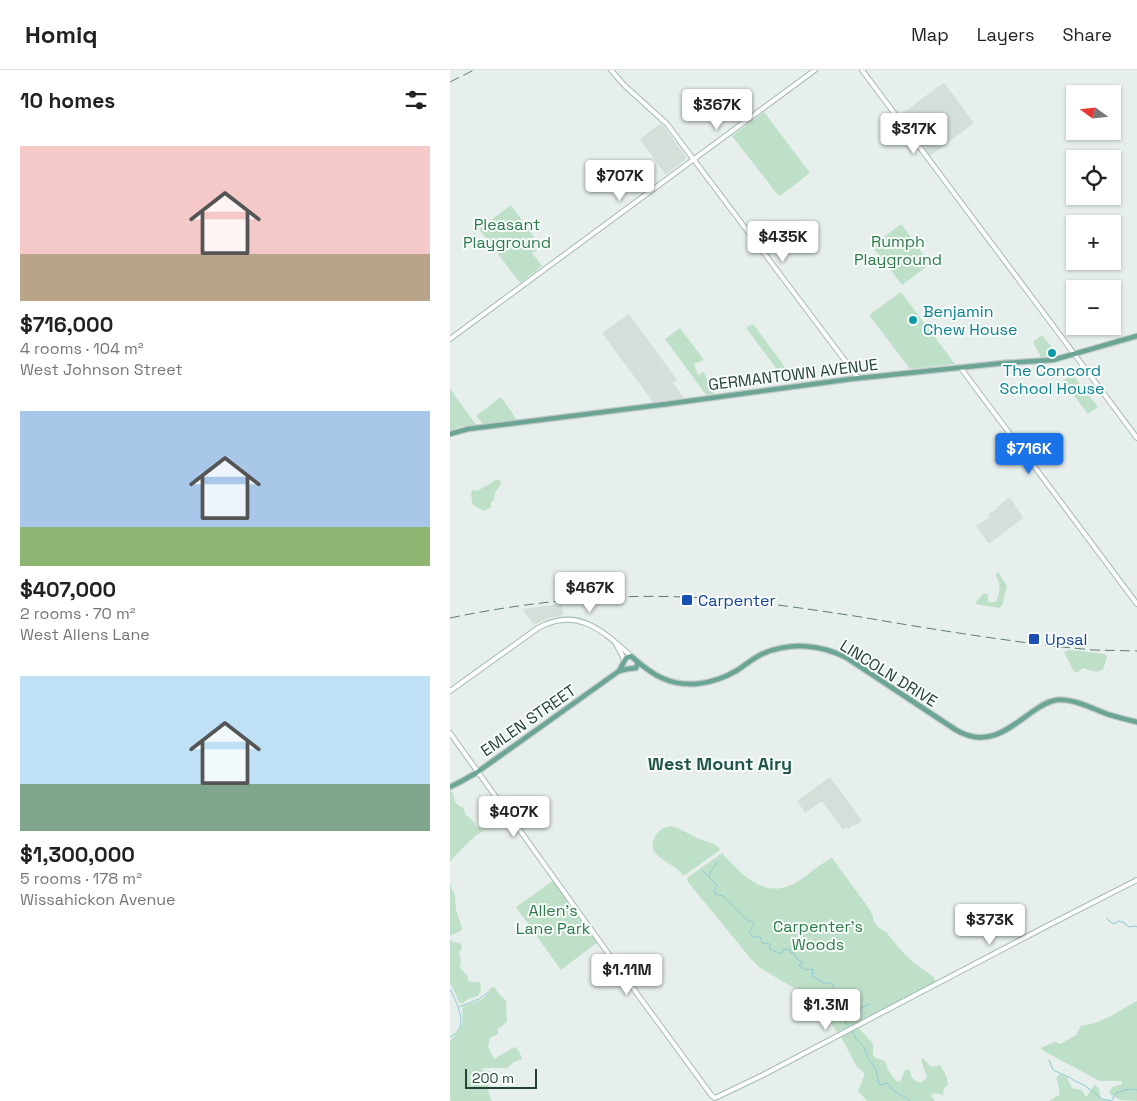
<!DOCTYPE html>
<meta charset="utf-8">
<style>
body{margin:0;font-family:"Space Grotesk",sans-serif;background:#f2f2f2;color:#222;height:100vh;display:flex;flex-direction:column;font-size:19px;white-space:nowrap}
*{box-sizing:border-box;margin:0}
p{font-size:16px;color:#767676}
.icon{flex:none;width:28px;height:28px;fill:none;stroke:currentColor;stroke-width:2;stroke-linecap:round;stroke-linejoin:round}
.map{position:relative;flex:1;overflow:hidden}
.drawer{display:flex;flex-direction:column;background:#fff;width:450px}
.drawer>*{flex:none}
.needle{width:32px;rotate:285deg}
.fabs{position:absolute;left:616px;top:15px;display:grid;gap:10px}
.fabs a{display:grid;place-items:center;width:55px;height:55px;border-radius:0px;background:#fff;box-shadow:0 1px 4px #0004;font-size:25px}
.scale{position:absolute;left:15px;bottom:12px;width:72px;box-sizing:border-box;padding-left:5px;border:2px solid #24423a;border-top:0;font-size:14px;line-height:18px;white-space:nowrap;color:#24423a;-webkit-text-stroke:4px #f7fbf9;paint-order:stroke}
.price{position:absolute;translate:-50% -42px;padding:0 11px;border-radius:5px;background:#fff;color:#222;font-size:16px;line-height:32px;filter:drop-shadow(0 1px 2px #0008)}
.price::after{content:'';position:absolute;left:50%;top:30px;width:15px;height:11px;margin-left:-8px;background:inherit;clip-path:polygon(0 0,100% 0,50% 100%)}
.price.selected{background:#1a73e8;color:#fff}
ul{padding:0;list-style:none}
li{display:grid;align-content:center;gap:10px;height:265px;padding:0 20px}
li span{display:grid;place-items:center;height:155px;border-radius:0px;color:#555}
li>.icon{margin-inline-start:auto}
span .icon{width:90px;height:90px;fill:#fffc;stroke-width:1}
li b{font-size:21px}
h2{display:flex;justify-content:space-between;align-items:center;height:60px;padding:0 20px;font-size:21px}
header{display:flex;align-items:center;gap:30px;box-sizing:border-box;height:70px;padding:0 25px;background:#fff;border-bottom:1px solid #e0e0e0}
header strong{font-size:24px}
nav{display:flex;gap:28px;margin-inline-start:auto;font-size:18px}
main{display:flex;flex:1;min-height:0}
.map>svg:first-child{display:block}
.built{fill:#d4dfda}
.green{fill:#bfe0c8}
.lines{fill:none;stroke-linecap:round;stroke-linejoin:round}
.stream{stroke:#8ec9d4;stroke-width:1}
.secondary-casing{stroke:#a4bbb3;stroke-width:6}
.primary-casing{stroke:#c2cac8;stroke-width:7}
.secondary{stroke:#fff;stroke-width:4}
.primary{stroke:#6aa596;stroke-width:4.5}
.rail{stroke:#5f7d75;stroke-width:1;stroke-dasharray:10 5;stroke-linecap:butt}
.culture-dot{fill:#0f9aa8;stroke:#f7fbf9;stroke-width:2}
.transit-dot{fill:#1a4fb4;stroke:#f7fbf9;stroke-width:2}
.labels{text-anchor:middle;stroke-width:4;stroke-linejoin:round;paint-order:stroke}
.park-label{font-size:16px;fill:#2d7a4b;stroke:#f7fbf9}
.culture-label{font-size:16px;fill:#0d838f;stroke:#f7fbf9;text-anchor:start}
.street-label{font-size:16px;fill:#24423a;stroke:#f7fbf9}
.transit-label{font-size:16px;fill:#164399;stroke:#f7fbf9;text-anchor:start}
.neighbourhood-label{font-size:18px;font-weight:bold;fill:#1f5548;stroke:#f7fbf9}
</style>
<header>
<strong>Homiq</strong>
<nav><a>Map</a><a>Layers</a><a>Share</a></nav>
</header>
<main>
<section class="drawer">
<h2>10 homes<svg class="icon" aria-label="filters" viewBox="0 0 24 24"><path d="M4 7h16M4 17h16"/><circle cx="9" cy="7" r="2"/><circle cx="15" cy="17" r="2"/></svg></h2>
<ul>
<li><span style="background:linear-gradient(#f6c9c9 70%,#b9a48a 0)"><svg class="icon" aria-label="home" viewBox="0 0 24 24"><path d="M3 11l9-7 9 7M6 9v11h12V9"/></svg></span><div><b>$716,000</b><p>4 rooms · 104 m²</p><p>West Johnson Street</p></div></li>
<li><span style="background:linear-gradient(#a9c7e8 75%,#8fb573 0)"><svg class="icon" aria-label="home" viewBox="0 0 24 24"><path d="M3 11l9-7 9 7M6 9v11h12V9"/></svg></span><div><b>$407,000</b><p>2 rooms · 70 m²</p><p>West Allens Lane</p></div></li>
<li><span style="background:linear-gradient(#bfe0f5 70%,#7fa58c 0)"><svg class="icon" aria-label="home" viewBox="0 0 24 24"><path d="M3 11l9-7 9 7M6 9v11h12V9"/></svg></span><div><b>$1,300,000</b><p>5 rooms · 178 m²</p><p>Wissahickon Avenue</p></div></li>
</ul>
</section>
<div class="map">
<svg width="687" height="1031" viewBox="0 0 687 1031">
<rect width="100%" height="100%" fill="#e6efeb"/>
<!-- built -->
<path class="built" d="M493 13 495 14 524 53 480 86 450 45Z
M211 53 237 88 217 104H215L190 69Z
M179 244 227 310 223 313 234 328 203 332 152 263Z
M560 427 573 448 539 474 526 456 540 447 538 444 547 439 546 438Z
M112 534 113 545 98 548 84 555 72 539Z
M380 707 412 751 405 756 404 755 398 759 397 757 393 760 372 731 355 743 347 731Z"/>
<!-- green -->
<path class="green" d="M314 42 360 103 330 126 328 125 282 66Z
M61 135 91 177 82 183 92 196 70 213 29 159Z
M450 155H452L480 194 452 215 422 176Z
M451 222 505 294 460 299 419 245Z
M303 254 335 297 329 302 296 258Z
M230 258 254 290 244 294 248 305 254 302 264 324 256 325 215 269Z
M592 265 605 281 606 286 591 287 583 272Z
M622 304 648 337 638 344 613 311Z
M0 319 24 352 26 355 9 357 0 361Z
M51 327 67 350 33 354 26 346Z
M46 410H50L51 414 45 423 44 430 41 432V437L34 441 23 435 22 433C22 428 20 424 22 420L27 421 29 420Z
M547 502H548L557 516 552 536 549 538 526 534V532L534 523 538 524V532H545C549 526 551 518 548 510 545 503 545 509 547 502Z
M620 580 655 584 657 587C655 591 655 596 653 599 648 604 638 600 633 598L628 602H624L614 582 616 581Z
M0 721 3 723C5 732 4 734 14 738L15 744 22 750 27 757 34 760 30 763 26 765 2 789 0 792Z
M221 756 228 758 247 768 264 774 268 777 270 780 235 805H233C230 802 228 799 224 797 214 789 196 784 205 767 208 760 214 757 221 756Z
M272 783C292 805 315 831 347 812 359 804 370 794 382 788L418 837 423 846V850L428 857 436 862 450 879 463 892 484 907 486 913 388 962 385 960 376 943 366 931 322 905 309 897 301 889 238 812 237 808Z
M101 812H104L106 814 148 872 111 900 66 837Z
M0 813 2 820 5 825 6 840 12 858V860L0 866Z
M0 869 3 872 10 873 12 877 9 884 11 890 10 898 18 907V910L20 912H29C32 916 31 923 28 926L18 929 12 934 9 932 0 912Z
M44 917 49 924 56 931 57 952 48 959V964L40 968 38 977 44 989 64 977C69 979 71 985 72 989L64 992 57 998H34L31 1000 38 1001 44 1004V1010L39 1011C37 1019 39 1024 42 1031H1L0 1029V971C11 959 14 955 12 938 21 930 36 934 40 918Z
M687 931V1031L670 1030 660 1024 659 1022 662 1017 672 1014V1011H650L597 983 590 978 605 972 610 974 626 965 631 956C653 953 668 941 687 931Z
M408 957 423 974V985L426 988 435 991 438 1000 446 1011 450 1012 455 1000 457 999 460 1001C461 1006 463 1010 468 1012H472L477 1007 471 990 473 988 479 995 482 997 490 995C494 1001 498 1008 498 1015L495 1017 493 1021 494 1025 484 1023 481 1025 485 1031H417L408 1021 414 1006V1003L407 997 391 967V965Z
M610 1004 617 1007 622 1018C625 1020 631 1018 633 1022 634 1023 634 1025 635 1026H637L645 1014 649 1019 651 1029 659 1031H599L609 1025C611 1018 606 1014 607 1007Z"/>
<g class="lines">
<!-- stream -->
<path class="stream" d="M253 801 267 815 264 822 265 824 273 826 298 851 303 852 304 855 299 861 303 867H310L312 873 320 874V879L331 884 334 879 340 880 341 883 345 884 346 888 352 892V894L349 895V896L356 900 363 899 362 906 374 913H381L383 915 386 925 389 928 393 939 397 944 398 948 395 953 399 956
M259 807 260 803 267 792
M657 848 658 850 664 854 669 851 675 853V854L679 857 685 856 687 857
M0 919C5 930 17 950 7 962 5 964 2 966 0 967
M9 937 29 929 39 922
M397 942 407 943 410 942 411 938 420 934
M402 961 407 970 414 977 418 988 426 999 429 1014 432 1015 437 1013 443 1020 461 1031
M599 990 603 1000 619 1007 625 1011 634 1015 652 1029 662 1031
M662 1030 666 1023 678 1019 687 1020"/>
<!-- secondary casing -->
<g class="secondary-casing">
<path id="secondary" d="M161 0 174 15 217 54 408 308
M412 0 687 368
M0 269 365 0
M510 297 687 534
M166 574 173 587 174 592
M0 621 88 558C127 536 153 561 181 586
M0 663 188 925 262 1026 265 1028 311 1006 595 857 687 810"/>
</g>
<!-- primary casing -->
<g class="primary-casing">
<path id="primary" d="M0 364 18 359 217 334 401 309 554 293 603 290 687 266
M169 601 176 588 181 586C190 594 200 603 212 608 236 619 263 614 286 601 294 596 302 589 312 584 340 572 370 574 397 588L506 660C537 678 557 660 582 642 589 637 596 632 606 630 623 628 641 638 657 644 667 647 677 650 687 652
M0 717 12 711 26 703 169 601 177 599 186 598 188 592"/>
</g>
<!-- secondary -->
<use href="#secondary" class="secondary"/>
<!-- primary -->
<use href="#primary" class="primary"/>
<!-- rail -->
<path class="rail" d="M0 12 24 0
M0 548C77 532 155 524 234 527 293 529 352 538 411 547 474 558 538 568 602 576L643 580 687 581"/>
</g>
<!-- markers -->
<g class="culture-dot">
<circle cx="463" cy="250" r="5"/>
<circle cx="602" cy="283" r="5"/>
</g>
<g class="transit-dot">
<rect x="231" y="524" width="12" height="12" rx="2.5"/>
<rect x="578" y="563" width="12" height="12" rx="2.5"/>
</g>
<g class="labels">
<!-- park labels -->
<g class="park-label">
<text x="57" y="160">Pleasant<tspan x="57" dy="18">Playground</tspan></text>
<text x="448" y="177">Rumph<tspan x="448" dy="18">Playground</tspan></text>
<text x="103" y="846">Allen's<tspan x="103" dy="18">Lane Park</tspan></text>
<text x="368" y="862">Carpenter's<tspan x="368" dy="18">Woods</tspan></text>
</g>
<!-- culture labels -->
<g class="culture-label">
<text x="473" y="247">Benjamin<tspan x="473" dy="18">Chew House</tspan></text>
<text x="602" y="306" text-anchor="middle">The Concord<tspan x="602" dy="18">School House</tspan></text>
</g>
<!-- street labels -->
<g class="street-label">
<text transform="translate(343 304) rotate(-7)" y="6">GERMANTOWN AVENUE</text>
<text transform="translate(439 603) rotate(32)" y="6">LINCOLN DRIVE</text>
<text transform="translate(78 650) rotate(-35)" y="6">EMLEN STREET</text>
</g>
<!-- transit labels -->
<g class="transit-label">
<text x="248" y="536">Carpenter</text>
<text x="595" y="575">Upsal</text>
</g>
<!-- neighbourhood labels -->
<g class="neighbourhood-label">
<text x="270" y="700">West Mount Airy</text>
</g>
</g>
</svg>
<div class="fabs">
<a><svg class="needle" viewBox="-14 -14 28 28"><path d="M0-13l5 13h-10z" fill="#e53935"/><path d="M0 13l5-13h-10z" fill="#767676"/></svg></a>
<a><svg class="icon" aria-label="locate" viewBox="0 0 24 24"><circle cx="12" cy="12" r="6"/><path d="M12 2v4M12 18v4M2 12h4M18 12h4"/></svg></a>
<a>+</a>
<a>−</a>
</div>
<div class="scale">200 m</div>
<b class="price" style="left:267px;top:61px">$367K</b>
<b class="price" style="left:464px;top:85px">$317K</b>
<b class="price" style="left:170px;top:132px">$707K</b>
<b class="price" style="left:333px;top:193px">$435K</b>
<b class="price selected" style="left:579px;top:405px">$716K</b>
<b class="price" style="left:140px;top:544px">$467K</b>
<b class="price" style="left:64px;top:768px">$407K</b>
<b class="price" style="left:540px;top:876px">$373K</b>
<b class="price" style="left:177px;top:926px">$1.11M</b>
<b class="price" style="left:376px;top:961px">$1.3M</b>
</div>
</main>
